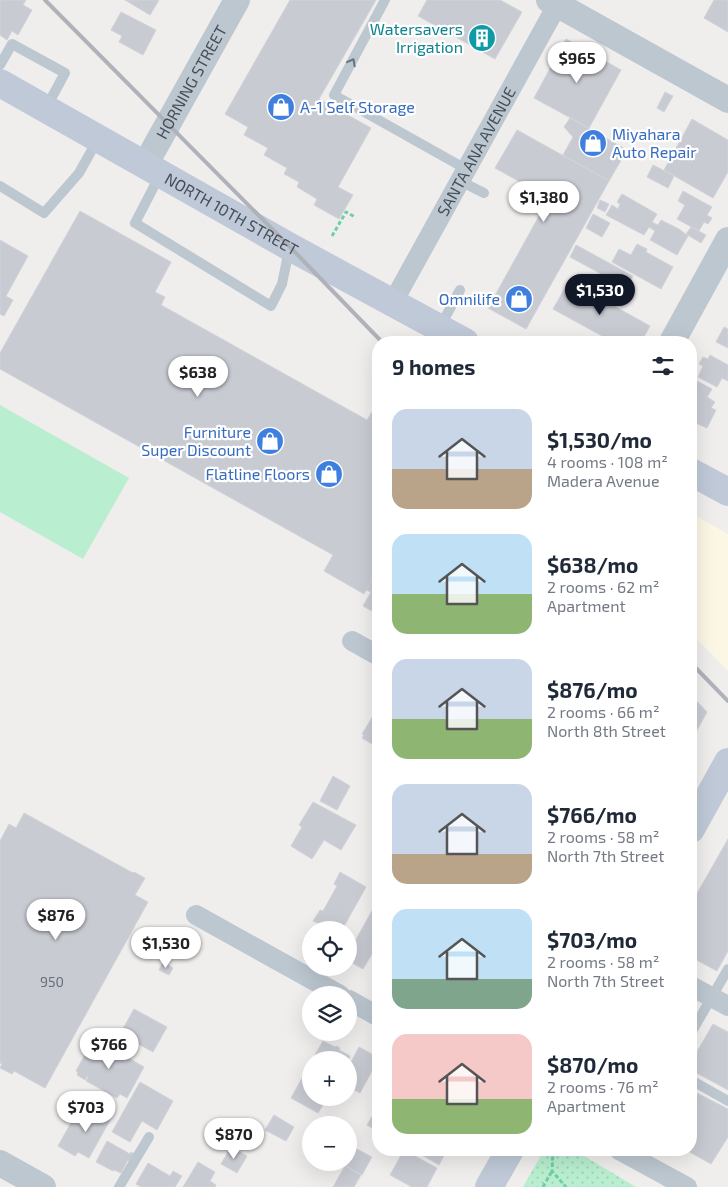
<!DOCTYPE html>
<meta charset="utf-8">
<style>
body{margin:0;font-family:"Exo 2",sans-serif;background:#f6f6f7;color:#1f2937;height:100vh;display:flex;flex-direction:column;font-size:19px;white-space:nowrap}
*{box-sizing:border-box;margin:0}
p{font-size:16px;color:#747a83}
.icon{flex:none;width:28px;height:28px;fill:none;stroke:currentColor;stroke-width:2;stroke-linecap:round;stroke-linejoin:round}
.map{position:relative;flex:1;overflow:hidden}
.sheet{position:absolute;left:372px;top:336px;width:325px;height:820px;display:flex;flex-direction:column;background:#fff;border-radius:20px;box-shadow:0 5px 20px #0002}
.sheet>*{flex:none}
.controls{position:absolute;left:302px;top:921px;display:grid;gap:10px}
.controls a{display:grid;place-items:center;width:55px;height:55px;border-radius:50%;background:#fff;box-shadow:0 5px 20px #0002;font-size:25px}
.price{position:absolute;translate:-50% -42px;padding:0 11px;border-radius:18px;background:#fff;color:#222;font-size:16px;line-height:32px;filter:drop-shadow(0 1px 2px #0008)}
.price::after{content:'';position:absolute;left:50%;top:30px;width:15px;height:11px;margin-left:-8px;background:inherit;clip-path:polygon(0 0,100% 0,50% 100%)}
.price.current{background:#111827;color:#fff}
ul{padding:0;list-style:none}
li{display:flex;align-items:center;gap:15px;height:125px;padding:0 20px}
li span{display:grid;place-items:center;flex:none;width:140px;height:100px;border-radius:15px;color:#555}
li>.icon{margin-inline-start:auto}
span .icon{width:60px;height:60px;fill:#fffc;stroke-width:1}
li b{font-size:21px}
h2{display:flex;justify-content:space-between;align-items:center;height:60px;padding:0 20px;font-size:21px}
.map>svg:first-child{display:block}
.commercial{fill:#fcf6e4}
.park{fill:url(#park-dots)}
.garden{fill:#b9efd0}
.building{fill:#c9cbd3;stroke:#d0d3d9}
.lines{fill:none;stroke-linecap:round;stroke-linejoin:round}
.path{stroke:#70cea3;stroke-width:3;stroke-dasharray:4 2.5;stroke-linecap:butt}
.service{stroke:#bdc7d0;stroke-width:10}
.minor{stroke:#bdc7d0;stroke-width:20}
.tertiary{stroke:#bdc7d0;stroke-width:26}
.secondary{stroke:#bfc9d7;stroke-width:28}
.rail{stroke:#afb2b8;stroke-width:4}
.oneway{stroke:#69737e}
.labels{text-anchor:middle;stroke-width:4.5;stroke-linejoin:round;paint-order:stroke}
.number-label{font-size:14px;fill:#666e79}
.culture-label{font-size:16px;fill:#0d838f;stroke:#fff;text-anchor:end}
.street-label{font-size:16px;fill:#454f5b;stroke:#fff}
.shop-label{font-size:16px;fill:#366cbe;stroke:#fff;text-anchor:end}
</style>
<div class="map">
<svg width="728" height="1187" viewBox="0 0 728 1187">
<defs>
<pattern id="park-dots" width="8" height="8" patternUnits="userSpaceOnUse" patternTransform="scale(1.25)"><rect width="8" height="8" fill="#b9efd0"/><path d="M2 2h.1M6 6h.1" fill="none" stroke="#a0cfb5" stroke-width="1.8" stroke-linecap="round"/></pattern>
</defs>
<rect width="100%" height="100%" fill="#f0eded"/>
<!-- commercial -->
<path class="commercial" d="M691 513 728 534V671L691 633Z"/>
<!-- park -->
<path class="park" d="M544 1150H574L636 1187H523Z"/>
<!-- garden -->
<path class="garden" d="M0 405 129 478 83 559 0 512Z"/>
<!-- building -->
<path class="building" d="M0 0H26L23 5 32 10 18 35 12 31 7 40 0 35Z
M125 0H159L150 15Z
M290 0H376L319 99 371 128 338 187 353 195 339 219 314 205 317 199 297 187 299 182 284 174 287 168 264 155 268 148 244 135 248 127 225 114Z
M427 0H500L522 12 495 59 418 16Z
M714 0H728V32L704 18Z
M121 12 156 30 143 55 119 42 122 36 111 30Z
M566 39 621 70 589 128 534 98Z
M665 92 673 96 664 112 657 108Z
M570 118 627 150 609 181 563 155 573 137 564 127Z
M692 119 728 140V172L713 198 664 170Z
M517 130 609 181 526 329 488 308 549 198 495 168Z
M653 165 674 176 668 188 647 177Z
M683 191 712 207 707 215 712 218 708 224 704 222 699 231 677 219 685 205 678 201Z
M622 194 657 214 652 222 658 225 661 220 679 229 688 236 677 255 650 240 655 231 649 227 644 235 606 215 612 205 618 209 620 204 617 202Z
M600 200 609 204 605 212 597 208Z
M80 211 171 262 155 292 165 297 161 305 367 420 379 401V568L364 594 324 571 333 555 0 369V353Z
M593 214 610 223 602 237 586 228Z
M691 227 706 235 701 243 686 234Z
M0 240 28 256 6 296 13 300 4 316 0 314Z
M637 244 647 249 646 252 673 267 661 289 612 262 619 249 631 255Z
M576 245 633 276 627 288 570 257Z
M569 281 650 326 641 342H613L553 309Z
M724 327 728 329V348L716 342Z
M710 355 728 365V381L722 378 717 387 698 377 703 366 699 364 703 357 708 359Z
M695 380 712 389 707 397 715 402 711 408 716 410 707 428 691 421V387Z
M379 568V615L363 606 371 592 366 590Z
M691 695 707 712 691 741Z
M379 706V744L377 747 362 738 364 735 362 734Z
M333 776 350 786 337 810 320 801Z
M313 802 356 825 341 850 324 840 312 859 291 846 302 827 299 825Z
M24 813 133 873 134 872 145 878 135 895 148 902 45 1088 14 1071 12 1074 0 1068 2 1064 0 1063V841L9 824 16 828Z
M728 839V951L717 971 691 957V904Z
M340 872 366 887 342 930H317L320 924 313 921 320 910 323 911 337 886 334 884Z
M379 898V958L372 954 363 969 349 961V952Z
M163 962 173 968 169 975 159 970Z
M134 1009 167 1027 153 1052 120 1034Z
M713 1024 728 1032V1090L691 1070V1062Z
M94 1038 144 1067 127 1098 120 1094 117 1098 86 1081 88 1077 87 1076 85 1080 77 1075 78 1072 76 1071Z
M323 1041 335 1047 336 1046 340 1048 339 1050 350 1056 348 1060H312Z
M359 1047 379 1058 360 1093 349 1087V1066Z
M302 1078 309 1082 311 1079V1098H327L318 1113 291 1098Z
M140 1082 173 1101 157 1130 142 1121 130 1142 112 1132Z
M691 1090 728 1109V1137L711 1164 686 1150H691Z
M98 1104 114 1113 89 1158 78 1152 75 1156 58 1146 72 1121 85 1126Z
M379 1104V1132L367 1125Z
M274 1115 294 1127 286 1141 265 1130Z
M107 1141 130 1154 131 1152 135 1154 130 1162 128 1160 121 1173 114 1170 113 1171 96 1162Z
M231 1147 247 1156 237 1173 221 1164Z
M355 1148 372 1157 362 1175 345 1165 349 1162V1159Z
M404 1150 437 1168 427 1187H412L390 1175Z
M413 1150H447L439 1165Z
M198 1162 215 1172 210 1181 216 1185 215 1187H183Z
M148 1163 170 1176 173 1171 182 1176 175 1187H141L136 1184Z
M345 1166 361 1175 354 1187H333Z"/>
<g class="lines">
<!-- path -->
<path class="path" d="M332 236 346 212 355 217
M553 1150 552 1171 566 1187
M543 1187 552 1171"/>
<!-- service -->
<path class="service" d="M385 0 334 95 466 169
M0 65 12 44 65 73 46 108
M160 175 135 223 271 306 282 284 289 250
M460 181 484 193
M0 186 44 213 79 173 98 139
M440 327 460 290
M691 1033 728 969
M691 1080 728 1101
M119 1187 149 1137"/>
<!-- minor -->
<g class="minor">
<path id="s1" d="M393 302 560 0"/>
<path d="M352 641 379 656"/>
<path d="M196 915 340 995"/>
<path d="M691 986 728 1006"/>
<path d="M349 1000 379 1017"/>
<path d="M619 1150 687 1187"/>
</g>
<!-- tertiary -->
<g class="tertiary">
<path d="M549 0 728 100"/>
<path id="s2" d="M145 165 237 0"/>
<path d="M672 342 728 240"/>
<path d="M0 1163 43 1187"/>
</g>
<!-- secondary -->
<g class="secondary">
<path id="s3" d="M0 83 290 247 465 342"/>
<path d="M691 472 728 492"/>
<path d="M691 829 728 762"/>
<path d="M489 1187 510 1150"/>
</g>
<!-- rail -->
<path class="rail" d="M45 0 290 247 382 342
M691 663 728 701"/>
</g>
<!-- one-way arrows -->
<defs><path id="oneway-chevron" d="M-2-3.5L2.5 0L-2 3.5" fill="none" stroke-width="1.6" stroke-linecap="round" stroke-linejoin="round" transform="scale(1.25)"/></defs>
<use class="oneway" href="#oneway-chevron" transform="translate(352 62) rotate(-62)"/>
<!-- icons -->
<defs>
<g id="building-disc" transform="scale(1.4375)"><circle r="9.5" fill="#0f9aa8" stroke="#fff"/><path d="M-4-6H4V6H1V3H-1V6H-4ZM-2.5-4.3h1.7v1.8h-1.7ZM.8-4.3h1.7v1.8H.8ZM-2.5-1h1.7V.8h-1.7ZM.8-1h1.7V.8H.8Z" fill="#fff"/></g>
<g id="shop-disc" transform="scale(1.4375)"><circle r="9.5" fill="#3f7fe0" stroke="#fff"/><path d="M-5-2.5h2.3a2.7 3.5 0 0 1 5.4 0H5L5.5 6h-11ZM-1.5-2.5h3a1.5 2.3 0 0 0-3 0Z" fill="#fff"/></g>
</defs>
<g fill-rule="evenodd">
<use href="#building-disc" x="482" y="38"/>
<use href="#shop-disc" x="281" y="107"/>
<use href="#shop-disc" x="593" y="143"/>
<use href="#shop-disc" x="519" y="299"/>
<use href="#shop-disc" x="270" y="441"/>
<use href="#shop-disc" x="329" y="474"/>
</g>
<g class="labels">
<!-- number labels -->
<g class="number-label">
<text x="52" y="987">950</text>
</g>
<!-- culture labels -->
<g class="culture-label">
<text x="463" y="35">Watersavers<tspan x="463" dy="18">Irrigation</tspan></text>
</g>
<!-- street labels -->
<g class="street-label">
<text dy="6" stroke="none"><textPath href="#s2" startOffset="95">HORNING STREET</textPath></text>
<text dy="6" stroke="none"><textPath href="#s1" startOffset="172">SANTA ANA AVENUE</textPath></text>
<text dy="6" stroke="none"><textPath href="#s3" startOffset="266">NORTH 10TH STREET</textPath></text>
</g>
<!-- shop labels -->
<g class="shop-label">
<text x="300" y="113" text-anchor="start">A-1 Self Storage</text>
<text x="612" y="140" text-anchor="start">Miyahara<tspan x="612" dy="18">Auto Repair</tspan></text>
<text x="500" y="305">Omnilife</text>
<text x="251" y="438">Furniture<tspan x="251" dy="18">Super Discount</tspan></text>
<text x="310" y="480">Flatline Floors</text>
</g>
</g>
</svg>
<div class="controls">
<a><svg class="icon" aria-label="locate" viewBox="0 0 24 24"><circle cx="12" cy="12" r="6"/><path d="M12 2v4M12 18v4M2 12h4M18 12h4"/></svg></a>
<a><svg class="icon" aria-label="layers" viewBox="0 0 24 24"><path d="M12 4l9 5-9 5-9-5zM3 14l9 5 9-5"/></svg></a>
<a>+</a>
<a>−</a>
</div>
<b class="price" style="left:577px;top:84px">$965</b>
<b class="price" style="left:544px;top:223px">$1,380</b>
<b class="price current" style="left:600px;top:316px">$1,530</b>
<b class="price" style="left:198px;top:398px">$638</b>
<b class="price" style="left:56px;top:941px">$876</b>
<b class="price" style="left:166px;top:969px">$1,530</b>
<b class="price" style="left:109px;top:1070px">$766</b>
<b class="price" style="left:86px;top:1133px">$703</b>
<b class="price" style="left:234px;top:1160px">$870</b>
<section class="sheet">
<h2>9 homes<svg class="icon" aria-label="filters" viewBox="0 0 24 24"><path d="M4 7h16M4 17h16"/><circle cx="9" cy="7" r="2"/><circle cx="15" cy="17" r="2"/></svg></h2>
<ul>
<li><span style="background:linear-gradient(#c9d6e8 60%,#b9a48a 0)"><svg class="icon" aria-label="home" viewBox="0 0 24 24"><path d="M3 11l9-7 9 7M6 9v11h12V9"/></svg></span><div><b>$1,530/mo</b><p>4 rooms · 108 m²</p><p>Madera Avenue</p></div></li>
<li><span style="background:linear-gradient(#bfe0f5 60%,#8fb573 0)"><svg class="icon" aria-label="home" viewBox="0 0 24 24"><path d="M3 11l9-7 9 7M6 9v11h12V9"/></svg></span><div><b>$638/mo</b><p>2 rooms · 62 m²</p><p>Apartment</p></div></li>
<li><span style="background:linear-gradient(#c9d6e8 60%,#8fb573 0)"><svg class="icon" aria-label="home" viewBox="0 0 24 24"><path d="M3 11l9-7 9 7M6 9v11h12V9"/></svg></span><div><b>$876/mo</b><p>2 rooms · 66 m²</p><p>North 8th Street</p></div></li>
<li><span style="background:linear-gradient(#c9d6e8 70%,#b9a48a 0)"><svg class="icon" aria-label="home" viewBox="0 0 24 24"><path d="M3 11l9-7 9 7M6 9v11h12V9"/></svg></span><div><b>$766/mo</b><p>2 rooms · 58 m²</p><p>North 7th Street</p></div></li>
<li><span style="background:linear-gradient(#bfe0f5 70%,#7fa58c 0)"><svg class="icon" aria-label="home" viewBox="0 0 24 24"><path d="M3 11l9-7 9 7M6 9v11h12V9"/></svg></span><div><b>$703/mo</b><p>2 rooms · 58 m²</p><p>North 7th Street</p></div></li>
<li><span style="background:linear-gradient(#f6c9c9 65%,#8fb573 0)"><svg class="icon" aria-label="home" viewBox="0 0 24 24"><path d="M3 11l9-7 9 7M6 9v11h12V9"/></svg></span><div><b>$870/mo</b><p>2 rooms · 76 m²</p><p>Apartment</p></div></li>
</ul>
</section>
</div>
